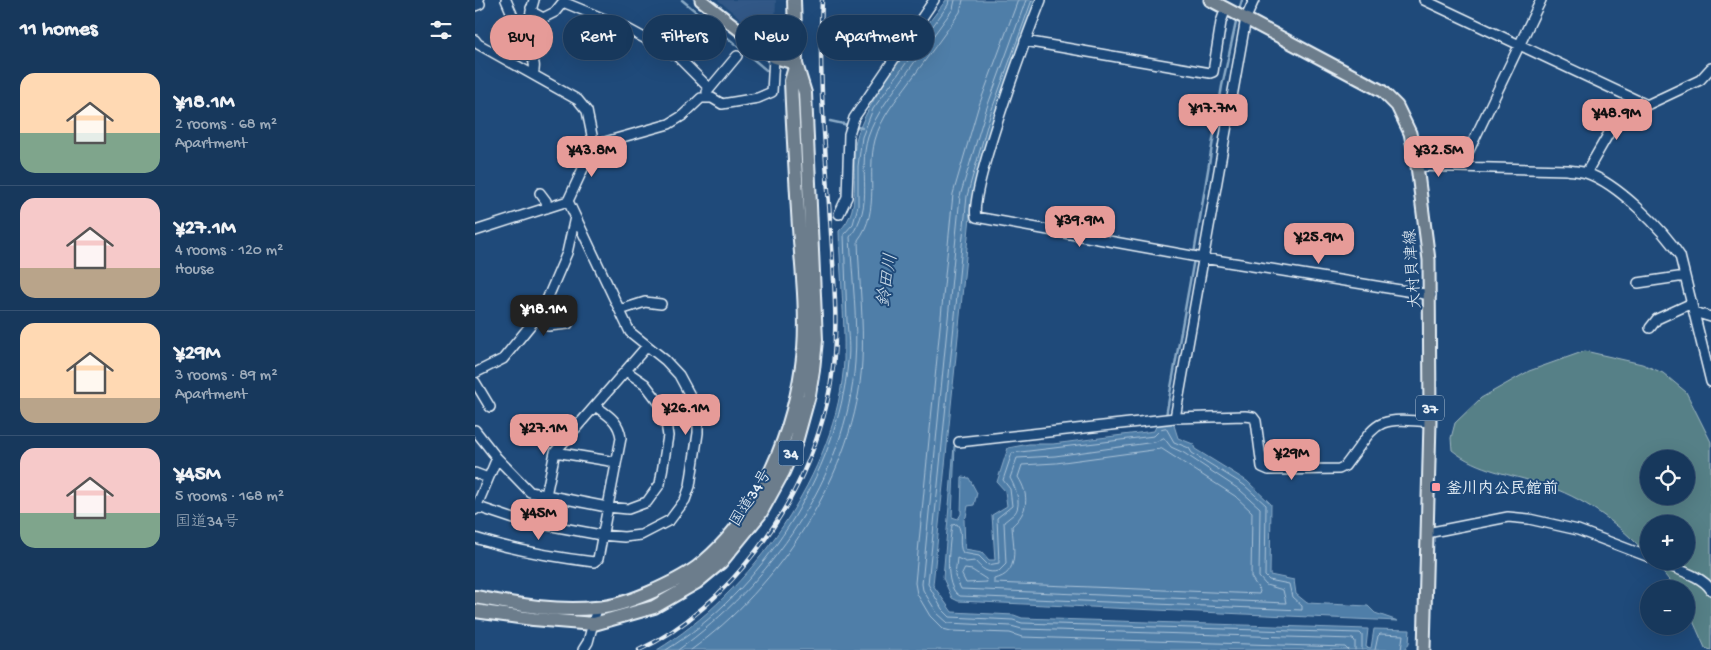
<!DOCTYPE html>
<meta charset="utf-8">
<style>
body{margin:0;font-family:"Gochi Hand","Klee One",sans-serif;background:#244365;color:#f1f3f6;height:100vh;display:flex;flex-direction:column;font-size:19px;white-space:nowrap}
*{box-sizing:border-box;margin:0}
p{font-size:16px;color:#9eacbb}
.icon{flex:none;width:28px;height:28px;fill:none;stroke:currentColor;stroke-width:2;stroke-linecap:round;stroke-linejoin:round}
.map{position:relative;flex:1;overflow:hidden}
.sheet{display:flex;flex-direction:column;background:#17385c;width:475px}
.sheet>*{flex:none}
.banner{position:absolute;left:15px;top:15px;width:475px;height:45px;display:flex;gap:10px}
.tools{position:absolute;left:1165px;top:450px;display:grid;gap:10px}
.tools a{display:grid;place-items:center;width:55px;height:55px;border-radius:50%;background:#17385c;box-shadow:0 5px 20px #0002,0 0 0 1px #365272;font-size:25px}
.price{position:absolute;translate:-50% -42px;padding:0 11px;border-radius:10px;background:#e69b98;color:#111;font-size:16px;line-height:32px;filter:drop-shadow(0 1px 2px #0008)}
.price::after{content:'';position:absolute;left:50%;top:30px;width:15px;height:11px;margin-left:-8px;background:inherit;clip-path:polygon(0 0,100% 0,50% 100%)}
.price.selected{background:#222;color:#fff}
ul{padding:0;list-style:none}
li{display:flex;align-items:center;gap:15px;height:125px;padding:0 20px}
li+li{border-top:1px solid #365272}
li span{display:grid;place-items:center;flex:none;width:140px;height:100px;border-radius:15px;color:#555}
li>.icon{margin-inline-start:auto}
span .icon{width:60px;height:60px;fill:#fffc;stroke-width:1}
li b{font-size:21px}
h2{display:flex;justify-content:space-between;align-items:center;height:60px;padding:0 20px;font-size:21px}
.chip{padding:0 18px;border-radius:22px;background:#17385c;box-shadow:0 5px 20px #0002,0 0 0 1px #365272;font-size:18px;line-height:45px}
.chip.selected{background:#e69b98;color:#111}
main{display:flex;flex:1;min-height:0}
.map>svg:first-child{display:block}
.built{fill:#315887}
.green{fill:#578087;stroke:#a0b8c0;fill-rule:evenodd}
.water{fill:#4f7ea8;stroke:#8cacc8}
.lines{fill:none;stroke-linecap:round;stroke-linejoin:round}
.shore{stroke:#abc3d8;stroke-width:1}
.stream{stroke:#8cacc8;stroke-width:2.5}
.minor-casing{stroke:#e8f1f8;stroke-width:12}
.major-casing{stroke:#e8f1f8;stroke-width:15}
.highway-casing{stroke:#e8f1f8;stroke-width:16}
.minor{stroke:#1f4a7a;stroke-width:9}
.major{stroke:#6c7d8c;stroke-width:11}
.highway{stroke:#6c7d8c;stroke-width:12}
.rail-casing{stroke:#e8f1f8;stroke-width:4.5}
.rail{stroke:#1f4a7a;stroke-width:2.5;stroke-dasharray:8;stroke-linecap:butt}
.poi-dot{fill:#ff9aa2;stroke:#1f4a7a;stroke-width:2}
.labels{text-anchor:middle;stroke-width:4;stroke-linejoin:round;paint-order:stroke}
.shield{fill:#1f4a7a;stroke:#acbfd2;stroke-width:1}
.shield-label{font-size:15px;font-weight:bold;fill:#e8f1f8}
.street-label{font-size:16px;fill:#e8f1f8;stroke:#1f4a7a}
.poi-label{font-size:16px;font-weight:bold;fill:#e8f1f8;stroke:#1f4a7a;text-anchor:start}
.water-label{font-size:18px;font-style:italic;fill:#d1e0ec;stroke:#1f4a7a}
</style>
<main>
<section class="sheet">
<h2>11 homes<svg class="icon" aria-label="filters" viewBox="0 0 24 24"><path d="M4 7h16M4 17h16"/><circle cx="9" cy="7" r="2"/><circle cx="15" cy="17" r="2"/></svg></h2>
<ul>
<li><span style="background:linear-gradient(#ffd9b3 60%,#7fa58c 0)"><svg class="icon" aria-label="home" viewBox="0 0 24 24"><path d="M3 11l9-7 9 7M6 9v11h12V9"/></svg></span><div><b>¥18.1M</b><p>2 rooms · 68 m²</p><p>Apartment</p></div></li>
<li><span style="background:linear-gradient(#f6c9c9 70%,#b9a48a 0)"><svg class="icon" aria-label="home" viewBox="0 0 24 24"><path d="M3 11l9-7 9 7M6 9v11h12V9"/></svg></span><div><b>¥27.1M</b><p>4 rooms · 120 m²</p><p>House</p></div></li>
<li><span style="background:linear-gradient(#ffd9b3 75%,#b9a48a 0)"><svg class="icon" aria-label="home" viewBox="0 0 24 24"><path d="M3 11l9-7 9 7M6 9v11h12V9"/></svg></span><div><b>¥29M</b><p>3 rooms · 89 m²</p><p>Apartment</p></div></li>
<li><span style="background:linear-gradient(#f6c9c9 65%,#7fa58c 0)"><svg class="icon" aria-label="home" viewBox="0 0 24 24"><path d="M3 11l9-7 9 7M6 9v11h12V9"/></svg></span><div><b>¥45M</b><p>5 rooms · 168 m²</p><p>国道34号</p></div></li>
</ul>
</section>
<div class="map">
<svg width="1236" height="650" viewBox="0 0 1236 650">
<rect width="100%" height="100%" fill="#1f4a7a"/>
<filter id="ink" filterUnits="userSpaceOnUse"><feTurbulence type="fractalNoise" baseFrequency=".02" numOctaves="2"/><feDisplacementMap in="SourceGraphic" scale="10" xChannelSelector="R" yChannelSelector="G"/><feConvolveMatrix kernelMatrix="1 2 1 2 8 2 1 2 1" color-interpolation-filters="sRGB"/></filter>
<g filter="url(#ink)">
<!-- built -->
<path class="built" d="M243 0H301L300 22 283 33Z"/>
<!-- green -->
<path class="green" d="M1110 351 1167 364 1188 373 1211 392 1236 442V650L1230 648 1211 605V589H1201L1179 561H1211V524H1174V556C1144 524 1109 497 1066 484 1036 474 1003 471 977 450L976 438 980 423 1006 398 1054 371ZM1174 459H1211V496H1174Z"/>
<!-- water -->
<path class="water" d="M471 0H563L521 114 497 197 458 585 477 612 539 615 547 618 893 629 891 647 896 648 899 629 935 630 934 643 930 650H182C274 594 364 471 369 360 370 317 365 273 364 231 391 207 372 165 383 133 398 90 443 38 471 0Z
M698 422 703 438 718 444 720 449 772 481 796 504 795 575 819 580 821 594 832 603 893 606 900 613 923 621 483 601 477 598 468 578 479 446H480L477 517 483 519 486 514 487 477 494 478 502 493 499 505 493 506 491 517 489 519 490 549 507 552 514 560H520L517 515 532 506 530 491 522 482 533 448 554 444H578L679 431 682 424Z"/>
<g class="lines">
<!-- shore -->
<path class="shore" d="M543 0 503 108 478 194 440 583 442 594 455 616 468 629 476 631 535 633 547 637 870 647 873 650
M551 0 511 110 485 196 447 584 448 590 462 613 473 623 536 626 547 629 878 639 880 641V650
M557 0 516 112 492 196 453 584 467 609 475 617 538 620 547 623 885 633 887 635V650
M691 428 699 442 714 448 717 453 769 485 791 505 790 576 794 580 814 584 817 597 827 606V610L485 596C467 587 475 542 477 525L482 524C489 532 482 544 488 553L504 556 513 565 524 563 522 518 537 506 535 489 528 480 537 453 679 436 686 429Z
M689 438 696 447 709 453 765 490 785 508 784 577 791 585 808 590 811 603 486 589 480 576 482 558 491 562 500 561C507 569 512 574 524 571L531 564 529 522C532 519 536 517 539 514 548 505 540 487 535 478L542 458 580 456 680 442Z
M687 449 760 496 777 512 776 577 785 591 784 594 519 583V579C546 574 538 546 537 526 553 512 555 496 543 477L547 465 581 463Z
M490 569 497 570 511 579 512 582 491 583 487 575Z
M191 650C286 592 363 473 373 362 375 349 373 334 372 321 371 292 370 263 369 234L378 224 383 206V166L387 137 398 109 473 5 474 0
M203 650C295 584 372 477 380 362 383 323 377 276 375 237 401 203 382 173 393 137 401 113 417 94 431 74 447 52 462 30 478 9L480 0
M216 650C303 588 382 471 387 361 389 321 384 280 383 240 406 210 391 174 400 140 406 117 422 99 435 81 452 58 469 35 485 12L488 0
M900 650 903 636 905 634 928 635 926 650"/>
<!-- stream -->
<path class="stream" d="M207 0 296 74
M764 10 767 0
M355 121 387 128
M719 254 747 86 762 18
M691 416 719 259"/>
<!-- minor casing -->
<g class="minor-casing">
<path id="minor" d="M31 0 37 14
M566 0C553 33 494 191 501 217L728 258 956 295
M949 0 1172 105
M0 6 5 4 3 0
M56 8 59 13 68 18 80 12 88 2 149 27 202 56 234 88
M0 40 3 44 103 100 112 111 119 145 93 201 0 231
M550 41 735 73 738 72 746 22 751 8
M58 74C62 63 56 58 55 48 53 32 54 15 59 0
M232 92 262 56
M119 145 194 124 207 116 226 98H237L247 104 283 98 297 92 299 57
M942 166 1092 170C1098 171 1105 171 1111 173 1142 183 1188 229 1205 256L1236 382
M986 167 1066 0
M1111 173 1142 119 1225 80 1236 68
M65 193 71 201 72 208
M364 214 372 197 374 134 379 118 459 0
M1163 283 1210 276
M145 310 170 302 186 304
M67 311 73 326 93 324
M1219 312 1236 317
M1175 328 1182 319 1217 303
M0 373 28 359 67 311 92 253 100 217
M0 382 15 407
M120 406 80 452 141 462
M700 418 771 18 779 0
M0 430 22 458 0 510
M484 442 700 418 770 416 778 417 781 421 787 467 794 470 864 469 870 466C903 423 897 416 955 422
M22 458 55 492 132 507 153 509 172 502 185 484 193 436 189 409 170 384 151 371
M0 473 13 478
M71 495 80 452
M0 506 39 519 126 535 149 537 166 535 195 520 210 500 215 486 223 433V416L218 401 204 375 190 360 155 332 93 201
M63 523 68 494
M952 533 1033 517 1054 519 1103 530 1174 557
M0 538C38 550 79 557 119 562L123 559 146 438C144 421 133 415 120 406L172 346
M1183 561C1199 569 1227 575 1236 590
M108 650 113 642 122 608"/>
</g>
<!-- major casing -->
<g class="major-casing">
<path id="major" d="M226 0 299 57 321 64
M735 0 907 91 922 106 935 133 942 166 954 260 955 422 949 650"/>
</g>
<!-- highway casing -->
<g class="highway-casing">
<path id="highway" d="M0 597C40 604 79 612 120 608 139 607 157 600 174 593 190 586 207 578 221 568 286 518 321 429 329 349 332 310 327 268 324 228 321 179 318 130 316 81L321 64
M0 611 58 619 119 624 179 607 222 582 246 562 285 514 308 472 321 442 334 395 338 370 341 340 330 93 321 64 319 0"/>
</g>
<!-- minor -->
<use href="#minor" class="minor"/>
<!-- major -->
<use href="#major" class="major"/>
<!-- highway -->
<use href="#highway" class="highway"/>
<!-- rail casing -->
<g class="rail-casing">
<path id="rail" d="M164 650C210 629 251 590 281 551 315 507 339 457 352 403 365 348 360 289 356 233 351 156 343 78 347 0"/>
</g>
<!-- rail -->
<use href="#rail" class="rail"/>
</g>
</g>
<!-- markers -->
<rect class="poi-dot" x="956" y="482" width="10" height="10" rx="2.5"/>
<g class="labels">
<!-- shield labels -->
<g class="shield">
<rect x="941" y="395.5" width="28" height="25" rx="4"/>
<rect x="303.5" y="440.5" width="25" height="25" rx="4"/>
</g>
<g class="shield-label">
<text x="955" y="413">37</text>
<text x="316" y="458">34</text>
</g>
<!-- street labels -->
<g class="street-label">
<text transform="translate(936 269) rotate(-94)" y="6">大村貝津線</text>
<text transform="translate(274 497) rotate(-58)" y="6">国道34号</text>
</g>
<!-- poi labels -->
<g class="poi-label">
<text x="971" y="493">釜川内公民館前</text>
</g>
<!-- water labels -->
<g class="water-label">
<text transform="translate(411 280) rotate(-81)" y="6">鈴田川</text>
</g>
</g>
</svg>
<div class="tools">
<a><svg class="icon" aria-label="locate" viewBox="0 0 24 24"><circle cx="12" cy="12" r="6"/><path d="M12 2v4M12 18v4M2 12h4M18 12h4"/></svg></a>
<a>+</a>
<a>−</a>
</div>
<b class="price" style="left:738px;top:136px">¥17.7M</b>
<b class="price" style="left:1142px;top:141px">¥48.9M</b>
<b class="price" style="left:117px;top:178px">¥43.8M</b>
<b class="price" style="left:964px;top:178px">¥32.5M</b>
<b class="price" style="left:605px;top:248px">¥39.9M</b>
<b class="price" style="left:844px;top:265px">¥25.9M</b>
<b class="price selected" style="left:69px;top:337px">¥18.1M</b>
<b class="price" style="left:211px;top:436px">¥26.1M</b>
<b class="price" style="left:69px;top:456px">¥27.1M</b>
<b class="price" style="left:817px;top:481px">¥29M</b>
<b class="price" style="left:64px;top:541px">¥45M</b>
<div class="banner">
<a class="chip selected">Buy</a>
<a class="chip">Rent</a>
<a class="chip">Filters</a>
<a class="chip">New</a>
<a class="chip">Apartment</a>
</div>
</div>
</main>
